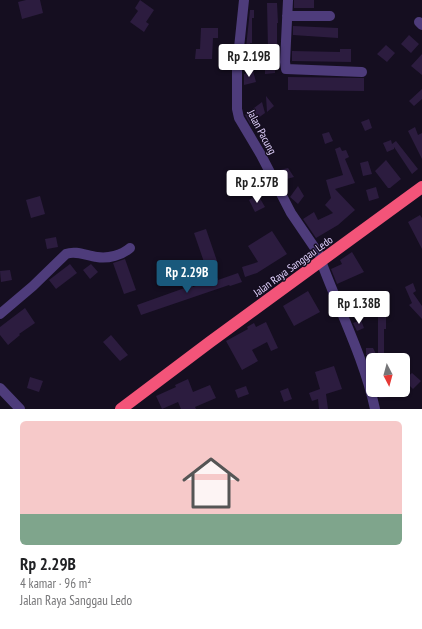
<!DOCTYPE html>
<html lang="id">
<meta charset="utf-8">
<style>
body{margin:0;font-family:"PT Sans Narrow",sans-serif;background:#f2f2f2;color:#202124;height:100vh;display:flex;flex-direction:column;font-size:15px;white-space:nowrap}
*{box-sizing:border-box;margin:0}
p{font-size:13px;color:#757577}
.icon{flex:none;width:22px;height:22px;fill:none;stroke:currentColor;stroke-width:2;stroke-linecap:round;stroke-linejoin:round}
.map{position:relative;height:409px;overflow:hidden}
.side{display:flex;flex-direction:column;background:#fff;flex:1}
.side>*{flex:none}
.needle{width:26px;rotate:174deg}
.controls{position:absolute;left:366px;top:353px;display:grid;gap:8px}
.controls a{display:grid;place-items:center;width:44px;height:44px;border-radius:6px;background:#fff;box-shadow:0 1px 3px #0004;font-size:20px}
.price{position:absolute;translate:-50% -34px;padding:0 9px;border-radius:4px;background:#fff;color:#222;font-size:13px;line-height:26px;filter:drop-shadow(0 1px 2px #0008)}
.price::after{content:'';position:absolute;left:50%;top:24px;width:12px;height:9px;margin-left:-6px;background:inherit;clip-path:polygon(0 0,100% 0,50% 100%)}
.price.active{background:#19597c;color:#fff}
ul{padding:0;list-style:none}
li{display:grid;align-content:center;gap:8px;height:212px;padding:0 20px}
li span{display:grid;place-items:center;height:124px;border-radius:6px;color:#555}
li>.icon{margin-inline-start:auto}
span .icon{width:72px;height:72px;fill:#fffc;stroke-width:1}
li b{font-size:17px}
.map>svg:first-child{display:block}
.building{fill:#2c1c3f}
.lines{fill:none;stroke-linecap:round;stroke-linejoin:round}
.minor{stroke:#4e3c7b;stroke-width:10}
.highway{stroke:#f35479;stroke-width:12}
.labels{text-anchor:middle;stroke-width:3;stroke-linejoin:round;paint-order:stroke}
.street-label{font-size:11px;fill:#e0d0fc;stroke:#150e20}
</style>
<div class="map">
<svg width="422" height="409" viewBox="0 0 422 409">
<rect width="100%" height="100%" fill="#150e20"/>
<!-- building -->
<path class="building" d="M26 0H40L43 13 22 19 18 2Z
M140 0 154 10 146 22 149 24 144 32 130 22 138 11 135 8Z
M294 0H314V8H294Z
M267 3H277L278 23H277V48H268Z
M250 10H254V18H252V43H250V57H245Z
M293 26 338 28V38L293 35Z
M201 28H218V38H213L212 59H195L196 49H200Z
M409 35 419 44 411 53 401 44Z
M386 45 395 53 387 62 377 54Z
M340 49H351V62L292 61V51L340 52Z
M422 54V75L411 66Z
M265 62H273V65H275V73L265 74Z
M253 71 256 82 244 85V74Z
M288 77 364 78V91L288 90Z
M422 89V99L414 106 409 101Z
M266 96 274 106 267 112Z
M262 102 265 113 250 124 245 115Z
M369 119 372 128 365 131 361 122Z
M415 127 418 135 422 133V159L408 131Z
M329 132 333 141 325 144 322 134Z
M391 140 392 144 396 141 418 169 412 174 394 147V149L387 152 383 143Z
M340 147 342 151 346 150 349 157 345 159 355 183 335 189 355 210 338 225 316 238 303 219 314 212 318 220 333 213 325 205 331 198 326 180 343 175 335 149Z
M386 160 401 179 390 188H388L375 171Z
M368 161 372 174 363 176 360 163Z
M288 168 294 177 283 180 280 170Z
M298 186 304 196 298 204 290 197Z
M376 187 379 198 369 201 366 190Z
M258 195 265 207 255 212 249 200Z
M40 196 45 214 31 218 26 200Z
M420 215 422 218V249L408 222Z
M206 229 217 261 205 265 194 233Z
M272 231 287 254 257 273 245 277 242 267 258 262 248 246Z
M56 237 58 247 47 249 45 239Z
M352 252 364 272 337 284 331 269 342 264 340 260Z
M125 259 136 290 124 294 113 263Z
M70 264 77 273 56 289 49 280Z
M91 264 98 272 90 279 83 270Z
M10 270 12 280 1 282 0 271Z
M238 273 242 282 230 286 229 285 141 315 137 305 193 285V287L218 278V280Z
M413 283 416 291 413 293 422 306V319L409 305 412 303 405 287Z
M308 291 320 312 294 326 283 306Z
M352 294 356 302 348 305 345 297Z
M378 307H386V329H384V354H378Z
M25 308 35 323 19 334 20 335 8 345 0 335V327Z
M361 320 364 328 357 331 353 323Z
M266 322 278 348 271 351 267 342 252 350 258 361 242 370 226 341 248 329 247 327 254 323 256 327Z
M111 335 128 355 120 361 103 342Z
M366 348H373L377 356V360H368V356L366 355Z
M334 366 342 389 326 394 328 409H319L318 399 312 401 309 393 320 389 315 372Z
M412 373 421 381 413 389 404 380Z
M30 377 43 381 39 392 27 388Z
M188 379 193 392 210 385 216 398 195 407 196 409H181L178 402 162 409 156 396 176 387 175 385Z
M246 386 249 394 238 398 235 390Z
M288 388 292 399 284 402 280 391Z
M377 390H389V397L379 398Z"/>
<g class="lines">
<!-- minor -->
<path class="minor" d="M244 0 237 67V109L239 118 261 155 291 213 323 260
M288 0 285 62 286 69 362 72
M287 16H330
M419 22 422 25
M321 261C339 310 364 358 375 409
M0 314 33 286 66 254C76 250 87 256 97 257 108 259 122 255 130 248
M0 388 20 409"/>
<!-- highway -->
<path class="highway" d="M121 409 210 342 422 187"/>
</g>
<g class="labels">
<!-- street labels -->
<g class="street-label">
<text transform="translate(262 132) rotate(62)" y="4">Jalan Pacung</text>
<text transform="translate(293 266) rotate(-36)" y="4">Jalan Raya Sanggau Ledo</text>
</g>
</g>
</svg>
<div class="controls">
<a><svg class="needle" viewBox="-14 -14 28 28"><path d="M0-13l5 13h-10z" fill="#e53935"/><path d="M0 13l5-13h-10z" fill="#757577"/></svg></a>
</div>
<b class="price" style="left:249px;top:78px">Rp 2.19B</b>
<b class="price" style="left:257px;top:204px">Rp 2.57B</b>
<b class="price active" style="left:187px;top:294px">Rp 2.29B</b>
<b class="price" style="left:359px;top:325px">Rp 1.38B</b>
</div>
<section class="side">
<ul>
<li><span style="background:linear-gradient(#f6c9c9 75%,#7fa58c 0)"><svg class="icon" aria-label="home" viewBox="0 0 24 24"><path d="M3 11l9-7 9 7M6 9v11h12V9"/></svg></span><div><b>Rp 2.29B</b><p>4 kamar · 96 m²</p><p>Jalan Raya Sanggau Ledo</p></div></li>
</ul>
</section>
